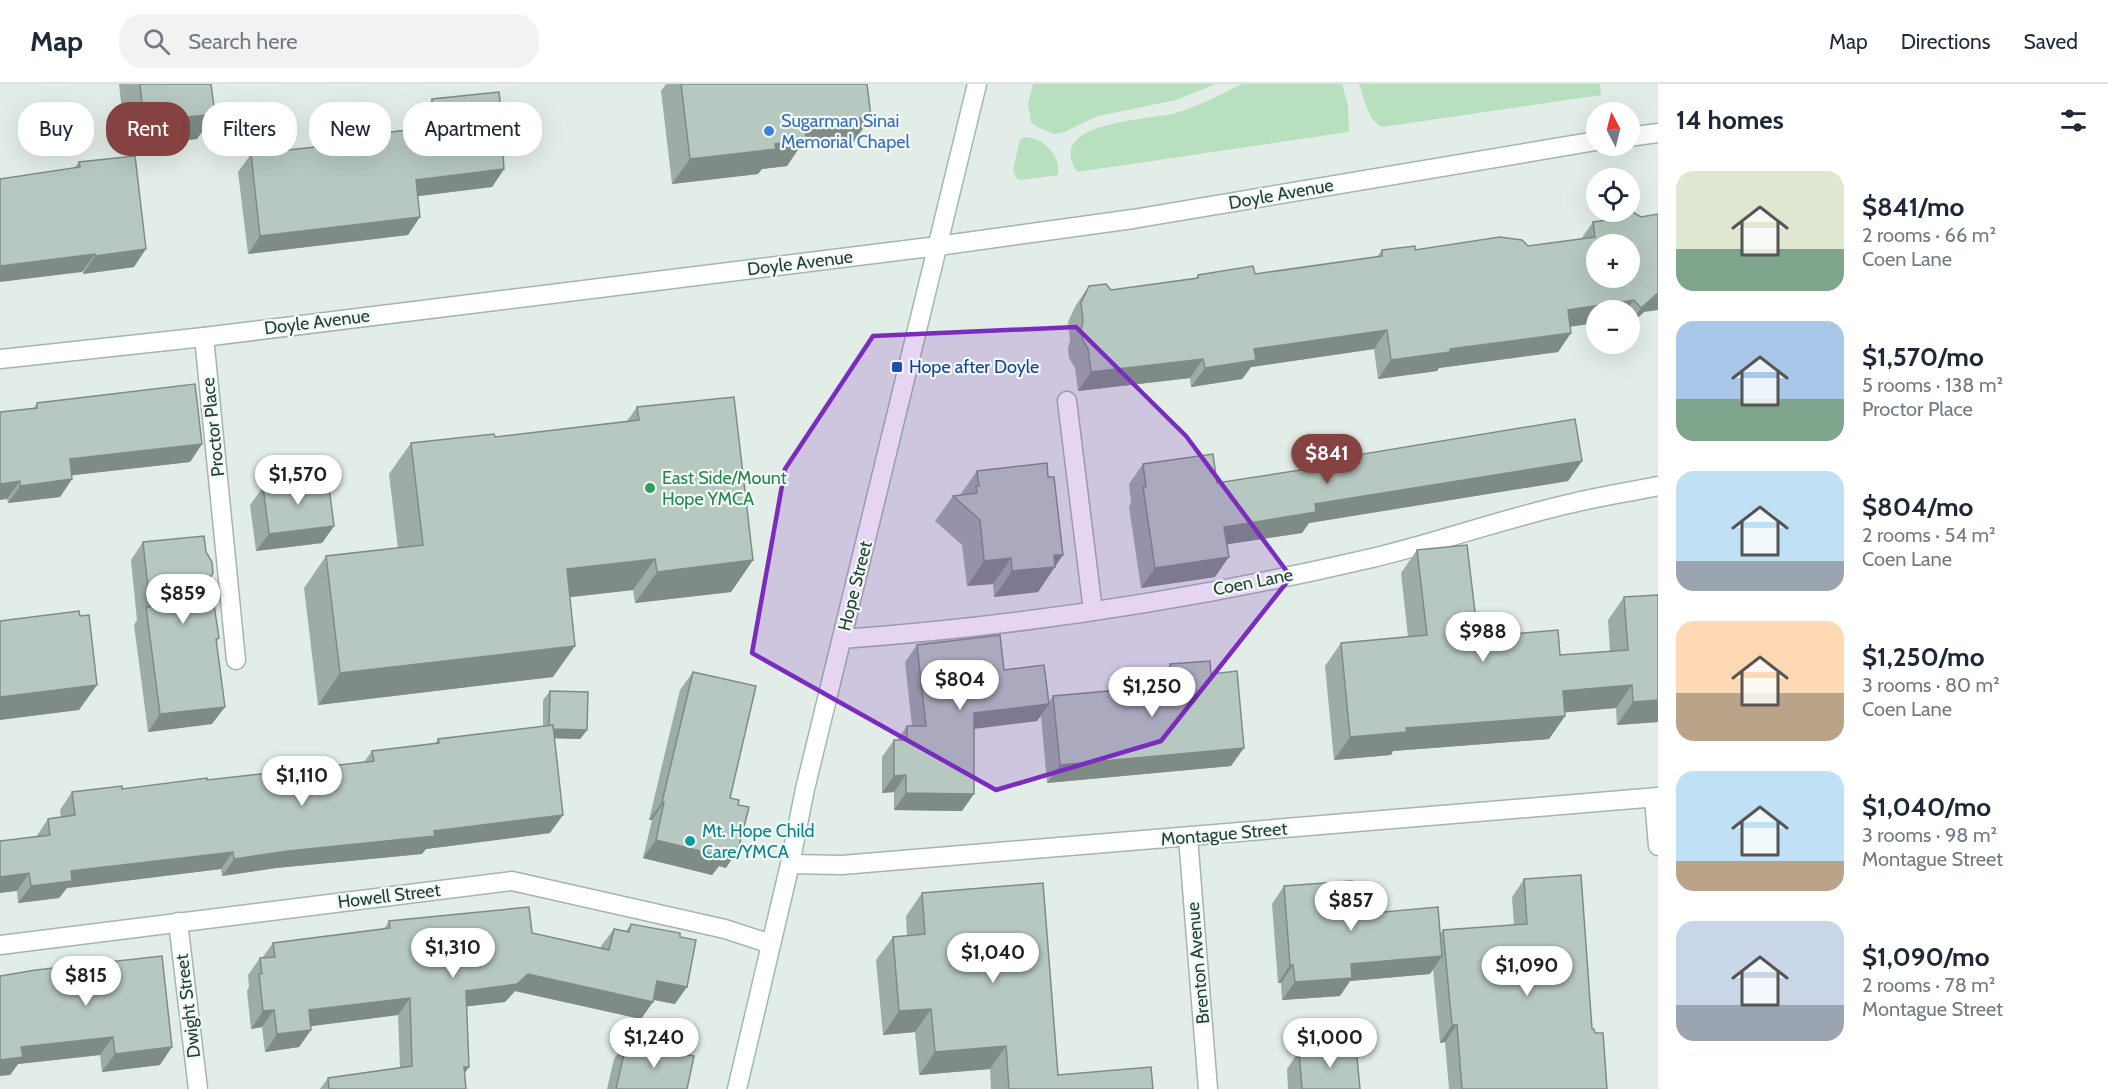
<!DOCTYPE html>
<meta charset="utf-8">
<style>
body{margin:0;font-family:Cabin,sans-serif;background:#f2f2f3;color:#1f2937;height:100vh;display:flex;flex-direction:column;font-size:22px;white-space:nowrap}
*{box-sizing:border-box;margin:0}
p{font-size:20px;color:#747a83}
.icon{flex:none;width:33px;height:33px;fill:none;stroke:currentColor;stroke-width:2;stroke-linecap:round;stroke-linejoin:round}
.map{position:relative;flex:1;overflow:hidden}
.panel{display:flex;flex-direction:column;background:#fff;width:450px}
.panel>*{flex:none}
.banner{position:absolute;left:18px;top:18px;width:570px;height:54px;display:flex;gap:12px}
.needle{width:39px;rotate:353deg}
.buttons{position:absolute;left:1586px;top:18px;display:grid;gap:12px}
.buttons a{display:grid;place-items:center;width:54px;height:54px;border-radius:50%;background:#fff;box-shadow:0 6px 24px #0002;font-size:30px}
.price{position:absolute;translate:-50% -51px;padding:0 14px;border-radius:21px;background:#fff;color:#222;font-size:20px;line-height:39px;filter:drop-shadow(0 2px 3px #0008)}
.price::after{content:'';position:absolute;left:50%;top:36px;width:18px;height:14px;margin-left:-9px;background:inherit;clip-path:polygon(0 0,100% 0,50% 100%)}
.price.active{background:#844341;color:#fff}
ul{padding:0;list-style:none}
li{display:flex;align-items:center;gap:18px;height:150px;padding:0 18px}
li span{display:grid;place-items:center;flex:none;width:168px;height:120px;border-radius:18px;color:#555}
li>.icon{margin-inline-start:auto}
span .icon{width:72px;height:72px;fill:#fffc;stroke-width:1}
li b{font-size:26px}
h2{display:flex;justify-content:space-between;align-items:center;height:72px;padding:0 18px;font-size:26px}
.pill{padding:0 21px;border-radius:24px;background:#fff;box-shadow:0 6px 24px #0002;font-size:21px;line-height:54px}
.pill.active{background:#844341;color:#fff}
header{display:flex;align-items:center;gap:36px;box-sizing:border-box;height:84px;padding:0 30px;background:#fff;border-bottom:2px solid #e0e1e3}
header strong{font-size:28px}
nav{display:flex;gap:33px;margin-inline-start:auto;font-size:21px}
.search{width:420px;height:54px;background:#f2f2f3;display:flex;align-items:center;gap:15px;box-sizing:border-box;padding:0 21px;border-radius:24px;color:#747a83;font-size:22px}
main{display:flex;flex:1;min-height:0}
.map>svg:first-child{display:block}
.green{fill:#b8e0be}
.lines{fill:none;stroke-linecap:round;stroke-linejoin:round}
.service-casing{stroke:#a3b5ad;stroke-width:21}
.minor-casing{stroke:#a3b5ad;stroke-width:21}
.tertiary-casing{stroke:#a3b5ad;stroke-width:21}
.secondary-casing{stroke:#9ebaad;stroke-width:21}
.service{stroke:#fff;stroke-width:18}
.minor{stroke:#fff;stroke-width:18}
.tertiary{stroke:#fff;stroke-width:18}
.secondary{stroke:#fff;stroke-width:18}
.wall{fill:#9daca4}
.shaded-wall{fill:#7f8c86}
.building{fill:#b6c8bf;stroke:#7f8c86;stroke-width:1.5;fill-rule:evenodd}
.marked{fill:#7b2cbf;fill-opacity:0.2;stroke:#7b2cbf;stroke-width:4.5;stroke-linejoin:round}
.shop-dot{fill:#3f7fe0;stroke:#f2f9f5;stroke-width:2}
.transit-dot{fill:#1a4fb4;stroke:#f2f9f5;stroke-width:2}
.leisure-dot{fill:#2e9e5b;stroke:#f2f9f5;stroke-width:2}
.culture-dot{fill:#0f9aa8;stroke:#f2f9f5;stroke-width:2}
.labels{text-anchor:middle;stroke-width:4.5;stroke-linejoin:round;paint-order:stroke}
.shop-label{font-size:18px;fill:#366cbe;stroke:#f2f9f5;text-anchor:start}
.street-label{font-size:18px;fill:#1f3f33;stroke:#f2f9f5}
.transit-label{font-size:18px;fill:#164399;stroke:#f2f9f5;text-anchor:start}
.leisure-label{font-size:18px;fill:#27864d;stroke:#f2f9f5;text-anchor:start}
.culture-label{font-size:18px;fill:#0d838f;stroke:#f2f9f5;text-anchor:start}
</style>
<header>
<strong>Map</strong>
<div class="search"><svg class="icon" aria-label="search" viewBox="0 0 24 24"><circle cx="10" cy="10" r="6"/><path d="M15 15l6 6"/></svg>Search here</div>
<nav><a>Map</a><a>Directions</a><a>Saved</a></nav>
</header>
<main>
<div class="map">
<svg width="1658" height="1005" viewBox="0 0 1658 1005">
<rect width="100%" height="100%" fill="#e1ede6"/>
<!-- green -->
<path class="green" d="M1033 0H1216L1176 16 1098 32 1064 48 1054 50 1037 43 1031 38 1028 20Z
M1241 0H1342L1348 21 1349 48 1077 88C1044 38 1147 36 1172 30 1197 23 1219 12 1241 0Z
M1359 0H1600L1601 11 1382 43C1367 36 1365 15 1359 0Z
M1026 53C1045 55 1061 72 1058 91L1021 96 1017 95 1013 86 1020 55Z"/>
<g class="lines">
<!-- service casing -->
<g class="service-casing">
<path id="service" d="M1067 317 1093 527"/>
</g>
<!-- minor casing -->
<g class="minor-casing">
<path id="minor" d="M1629 53 1658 49
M938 162 1133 135 1596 57
M204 253 236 576
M842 555C1020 542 1197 515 1372 474 1439 458 1505 434 1573 419 1601 412 1630 408 1658 402
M1654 714 1658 762
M1188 753 1208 1005
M790 780 842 781 1658 713
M178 838 198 1005
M0 861 512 797 725 845 771 860"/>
</g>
<!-- tertiary casing -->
<g class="tertiary-casing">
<path id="tertiary" d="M0 275 204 253 938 162"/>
</g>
<!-- secondary casing -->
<g class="secondary-casing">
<path id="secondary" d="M737 1005 790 780 805 705 977 0"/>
</g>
<!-- service -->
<use href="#service" class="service"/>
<!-- minor -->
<use href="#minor" class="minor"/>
<!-- tertiary -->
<use href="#tertiary" class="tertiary"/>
<!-- secondary -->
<use href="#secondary" class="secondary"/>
</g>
<!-- wall -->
<path class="wall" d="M119 0H211L197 55 126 63Z
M666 0H867L853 59 799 64 787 82 762 85 758 90 672 100 661 7Z
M432 15 503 74 504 85 492 103 418 112 408 151 248 170 238 88 251 70 346 59 350 53 421 44 420 33Z
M79 78 134 183 83 190 75 83Z
M1619 128 1644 228 1629 242V226H1596V239L1570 242 1571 249 1558 268 1439 284 1437 287 1378 295 1374 265 1251 283 1242 295 1191 303 1190 294 1078 307 1075 284 1069 274 1068 265 1070 256 1068 238 1076 221 1089 202 1111 206 1196 194 1198 191 1255 190 1377 173 1382 166 1528 162 1581 155 1593 138 1614 135Z
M37 319 202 360 190 378 72 391V395L60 413 8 419 7 415 34 324Z
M637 323 753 476 731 508 635 519 633 506 570 513 553 593 318 621 304 504 326 472 398 464 389 390 411 359 495 353 627 337Z
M1351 372 1582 377 1568 397 1309 439 1302 449 1227 460 1215 493 1141 504 1129 423 1131 419 1129 400 1143 380 1217 399 1347 379Z
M977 387 1055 482 1038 508 994 513 993 500 967 502 962 461 935 437 953 412 960 411Z
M263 403 334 442 322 459 256 467 250 421Z
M143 458 206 468 219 554 217 558 212 640 148 648 134 541 137 536 131 476Z
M1417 466 1478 553 1560 571 1610 567 1608 536 1624 513 1658 638 1617 641 1616 624 1564 628 1565 632 1549 655 1393 667 1391 671 1334 676 1325 582 1341 559 1408 553 1401 489Z
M917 561 1004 586 1049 618 1053 612 1155 603 1170 580 1211 590 1231 682 1047 699 1041 632 1037 637 974 645 962 727 894 726V708L882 709V673L894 656H897L907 642H912L905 578Z
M693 588 730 714 726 784 719 782 712 791 643 774 652 736H649L680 606Z
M550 607 587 646 580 655 554 654 550 749 426 765 422 770 276 784 222 792 221 785 67 804 59 814 18 819 17 807 36 753 48 735 61 733 60 726 72 708 122 705 207 696 364 678 372 667 435 660 438 655 543 642V616Z
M1524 795 1592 945 1607 1005H1449L1445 958 1440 959 1433 885 1430 890 1350 897 1340 912 1282 916 1281 899H1278L1272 820 1284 802 1362 830 1440 850 1443 846 1514 841 1512 813Z
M922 809 1058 991 1153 1005H991L990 985 919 991 915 948 883 951 876 876 893 853 907 852 906 832Z
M389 837 532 849 601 864V862L614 845 626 847 631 840 675 920 653 916 641 935 515 907 505 918 467 922 465 989 466 1005H320L328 994 400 984 398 931 311 942V946L299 963 265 968 262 943 251 945 247 907 249 903 248 891 260 874H262L273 859 384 845Z
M36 886 160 981 102 988 100 971 18 980 10 991Z
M627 957 687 1005H607L614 975Z
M1299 967 1360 1005H1288L1287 985Z"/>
<!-- shaded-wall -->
<path class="shaded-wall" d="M215 30 197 55 126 63 144 38Z
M871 33 853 59 799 64 787 82 762 85 758 90 672 100 690 75 775 60 807 40Z
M506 70 495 86 504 85 492 103 403 114 416 96Z
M420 133 408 151 248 170 260 152Z
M146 165 134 183 83 190 95 172Z
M95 170 82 188 0 198V182Z
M1657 209H1658V226L1644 228 1629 242 1641 224Z
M1634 216 1626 226H1596V239L1555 245 1568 226Z
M1387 246 1374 265 1251 283 1242 295 1191 303 1205 284 1254 265Z
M1571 249 1558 268 1439 284 1437 287 1378 295 1391 276 1450 265Z
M1203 275 1190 294 1078 307 1091 288Z
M202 360 190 378 57 393 70 375Z
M1582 377 1568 397 1309 439 1302 449 1210 463 1224 443 1315 420Z
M72 395 60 413 8 419 20 402Z
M20 397 7 415 0 416V400Z
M334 442 322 459 256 467 269 450Z
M1054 471H1063L1038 508 994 513 1012 487Z
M1229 473 1215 493 1141 504 1155 484Z
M1011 474 993 500 967 502 984 477Z
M655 475 633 506 545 516 567 485Z
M753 476 731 508 635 519 657 488Z
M575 562 553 593 318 621 340 589Z
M97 601 79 626 0 636V613Z
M1632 601 1616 624 1547 630 1563 607Z
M1658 616V638L1617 641 1633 618Z
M1049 620 1037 637 962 646 974 629Z
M225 623 212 640 148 648 160 630Z
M1565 632 1549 655 1393 667 1391 671 1334 676 1350 653 1406 644Z
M549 644 587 646 580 655 542 654Z
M1244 664 1231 682 1047 699 1060 681Z
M906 691 894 708 882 709 894 692Z
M906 709 974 710 962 727 894 726Z
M662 718H664L652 736H649Z
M563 731 550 749 426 765 422 770 276 784 222 792 234 775 434 747Z
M656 756 727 763 738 766 726 784 719 782 712 791 643 774Z
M233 768 221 785 67 804 59 814 18 819 31 802 71 787Z
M29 789 17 807 0 809V793Z
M1442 872 1430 890 1350 897 1340 912 1282 916 1295 898 1351 880Z
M1290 881H1293L1281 899H1278Z
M528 890 653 918 641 935 515 907 505 918 454 924 466 907Z
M657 897 687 903 675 920 645 914Z
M410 914 398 931 297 944 309 926Z
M931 925 915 948 883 951 899 927Z
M274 926 262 943 251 945 263 927Z
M1452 941H1457L1445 958 1440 959Z
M311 946 299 963 265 968 277 950Z
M113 953 100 971 18 980 10 991 0 992V976L21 963Z
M1006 962 990 985 919 991 935 968Z
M172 963 160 981 102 988 115 970Z
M464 983H469L457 1000Z"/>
<!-- building -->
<path class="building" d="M140 0H211L215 30 144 38Z
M681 0H867L871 33 807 40 805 56 775 60 776 65 690 75Z
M499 8 506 70 503 71 504 85 416 96 420 133 260 152 251 70 351 59 350 53 432 43 430 31H434L432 15Z
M135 72 146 165 95 172V170L0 182V95L80 83 79 78Z
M1629 126 1641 133 1658 130V209L1641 224 1634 216 1568 226 1571 249 1450 265V268L1391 276 1387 246 1254 265 1256 276 1205 284 1203 275 1091 288 1088 265 1082 255 1081 246 1083 237 1081 219 1089 202 1106 200 1111 206 1198 194V191L1253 182 1255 190 1382 172V166L1415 162V166L1500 153 1522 156 1528 162 1595 153 1593 138 1615 135 1620 128H1629ZM1596 160H1629V194H1596Z
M195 300 202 360 70 375 72 395 20 402V397L0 400V328L37 324V319Z
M734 313 753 476 657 488 655 475 567 485 575 562 340 589 326 472 423 461 411 359 494 350 495 353 639 336 637 323Z
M1575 335 1582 377 1315 420 1316 428 1224 443 1229 473 1155 484 1143 403H1146L1143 380 1213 370 1217 399 1352 378 1351 372Z
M1047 379 1048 393H1054L1063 471H1054L1055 483 1012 487 1011 474 984 477 980 436 953 412 977 409 976 402H979L977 387Z
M328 395 334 442 269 450 263 403Z
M204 452 206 468 212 478 213 489 210 494 219 554 216 555 225 623 160 630 146 523H150L143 458Z
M1467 461 1478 553 1558 546 1560 571 1628 566 1624 513 1658 511V616L1633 618 1632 601 1563 607 1565 632 1406 644 1407 648 1350 653 1341 559 1427 551 1417 466Z
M79 527 80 532 89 531 97 601 0 613V537Z
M1000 551 1004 586 1044 581 1049 620 974 629V710L906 709V691L894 692V656H907V642H926L917 561Z
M1210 577 1211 590 1237 587 1244 664 1060 681 1053 612 1163 602 1162 593H1171L1170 580Z
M693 588 756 602 730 714 739 716 738 721 749 723 738 766 727 763 725 773 656 756 664 718H662Z
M550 607 588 608 587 646 553 645V641H549Z
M553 641 563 731 434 747 435 752 288 767 234 775 233 768 71 787 72 797 31 802 29 789 0 793V757L50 751 48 735 75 731 72 708 122 702V705L207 694V696L374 677 372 667 439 659 438 655Z
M1581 791 1592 945H1594L1595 949H1603L1607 1005H1462L1457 941H1452L1443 846 1527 840 1524 795Z
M1352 797 1361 807 1362 830 1438 823 1442 872 1351 880 1352 894 1295 898 1293 881H1290L1284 802Z
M1043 799 1058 991 1151 983 1153 1005H1009L1006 962 935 968 931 925 899 927 893 853 925 850 922 809Z
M529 823 532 849 609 866 614 845 629 848 631 840 680 849V853L696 856 687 903 657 897 653 918 528 890 517 900 466 907 469 983H464L466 1005H329L328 994 412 982 410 914 309 926 311 946 277 950 274 926 263 927 259 890H262L260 874 275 873 273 859 390 844 389 837Z
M162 872 172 963 115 970 113 953 21 963 23 973 0 976V892L36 886Z
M627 957 694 972 687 1005H616Z
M1356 963 1360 1005H1302L1299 967Z"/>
<!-- marked area -->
<path class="marked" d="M1076 243 1186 352 1291 493 1161 657 996 706 752 569 785 385 873 252Z"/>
<!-- markers -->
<circle class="shop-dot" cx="769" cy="47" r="6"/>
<rect class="transit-dot" x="891" y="277" width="12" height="12" rx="3"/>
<circle class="leisure-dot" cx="650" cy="404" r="6"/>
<circle class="culture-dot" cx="690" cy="757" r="6"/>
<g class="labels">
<!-- shop labels -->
<g class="shop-label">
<text x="781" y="43">Sugarman Sinai<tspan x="781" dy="21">Memorial Chapel</tspan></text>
</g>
<!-- street labels -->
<g class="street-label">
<text transform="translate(1281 110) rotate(-10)" y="6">Doyle Avenue</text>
<text transform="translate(800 179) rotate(-7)" y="6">Doyle Avenue</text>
<text transform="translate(317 238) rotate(-7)" y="6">Doyle Avenue</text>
<text transform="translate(213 343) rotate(-96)" y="6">Proctor Place</text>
<text transform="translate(1253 498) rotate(-11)" y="6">Coen Lane</text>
<text transform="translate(855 502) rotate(-76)" y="6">Hope Street</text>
<text transform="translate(1224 750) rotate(-5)" y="6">Montague Street</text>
<text transform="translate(389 812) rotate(-7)" y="6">Howell Street</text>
<text transform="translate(1198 879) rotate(-95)" y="6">Brenton Avenue</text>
<text transform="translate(188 922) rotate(-97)" y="6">Dwight Street</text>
</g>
<!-- transit labels -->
<g class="transit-label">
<text x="909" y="289">Hope after Doyle</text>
</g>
<!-- leisure labels -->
<g class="leisure-label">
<text x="662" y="400">East Side/Mount<tspan x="662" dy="21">Hope YMCA</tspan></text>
</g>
<!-- culture labels -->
<g class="culture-label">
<text x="702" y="753">Mt. Hope Child<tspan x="702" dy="21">Care/YMCA</tspan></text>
</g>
</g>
</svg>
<div class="buttons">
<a><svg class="needle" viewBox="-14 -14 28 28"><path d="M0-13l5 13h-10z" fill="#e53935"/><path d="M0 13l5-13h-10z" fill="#747a83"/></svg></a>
<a><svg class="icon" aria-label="locate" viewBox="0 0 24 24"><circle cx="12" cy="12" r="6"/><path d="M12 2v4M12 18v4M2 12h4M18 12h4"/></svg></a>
<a>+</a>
<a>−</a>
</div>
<b class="price active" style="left:1327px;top:401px">$841</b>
<b class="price" style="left:298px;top:422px">$1,570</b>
<b class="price" style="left:183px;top:541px">$859</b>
<b class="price" style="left:1483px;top:579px">$988</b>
<b class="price" style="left:960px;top:627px">$804</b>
<b class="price" style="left:1152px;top:634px">$1,250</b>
<b class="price" style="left:302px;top:723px">$1,110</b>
<b class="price" style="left:1351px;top:848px">$857</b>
<b class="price" style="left:453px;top:895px">$1,310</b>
<b class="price" style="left:993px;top:900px">$1,040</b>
<b class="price" style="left:1527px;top:913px">$1,090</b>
<b class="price" style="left:86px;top:923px">$815</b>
<b class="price" style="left:654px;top:985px">$1,240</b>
<b class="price" style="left:1330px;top:985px">$1,000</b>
<div class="banner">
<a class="pill">Buy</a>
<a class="pill active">Rent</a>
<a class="pill">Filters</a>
<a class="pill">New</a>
<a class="pill">Apartment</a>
</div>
</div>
<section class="panel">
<h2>14 homes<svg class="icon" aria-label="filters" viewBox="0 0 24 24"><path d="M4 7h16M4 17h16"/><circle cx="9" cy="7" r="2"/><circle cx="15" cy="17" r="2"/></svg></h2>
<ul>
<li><span style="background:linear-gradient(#dfe7d0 65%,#7fa58c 0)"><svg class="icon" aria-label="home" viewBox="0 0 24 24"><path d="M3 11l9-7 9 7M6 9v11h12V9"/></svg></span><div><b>$841/mo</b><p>2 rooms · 66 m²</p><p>Coen Lane</p></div></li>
<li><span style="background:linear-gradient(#a9c7e8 65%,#7fa58c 0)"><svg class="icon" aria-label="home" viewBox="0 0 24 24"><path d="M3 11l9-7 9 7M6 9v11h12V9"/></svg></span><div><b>$1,570/mo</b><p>5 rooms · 138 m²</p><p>Proctor Place</p></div></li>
<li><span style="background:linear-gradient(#bfe0f5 75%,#9aa5b1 0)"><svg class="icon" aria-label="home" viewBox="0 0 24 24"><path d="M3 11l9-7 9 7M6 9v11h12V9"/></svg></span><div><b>$804/mo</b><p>2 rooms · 54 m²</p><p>Coen Lane</p></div></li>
<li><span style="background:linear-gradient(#ffd9b3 60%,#b9a48a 0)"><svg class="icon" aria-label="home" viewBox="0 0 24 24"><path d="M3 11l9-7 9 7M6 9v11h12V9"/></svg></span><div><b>$1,250/mo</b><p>3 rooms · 80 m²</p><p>Coen Lane</p></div></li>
<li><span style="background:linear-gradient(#bfe0f5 75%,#b9a48a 0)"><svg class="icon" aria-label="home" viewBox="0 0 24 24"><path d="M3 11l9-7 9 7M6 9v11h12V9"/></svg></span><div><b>$1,040/mo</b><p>3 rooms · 98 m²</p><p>Montague Street</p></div></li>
<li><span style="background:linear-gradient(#c9d6e8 70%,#9aa5b1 0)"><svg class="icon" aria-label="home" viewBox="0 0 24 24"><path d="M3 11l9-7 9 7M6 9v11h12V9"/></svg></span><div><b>$1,090/mo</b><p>2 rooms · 78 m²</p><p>Montague Street</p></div></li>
</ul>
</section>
</main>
